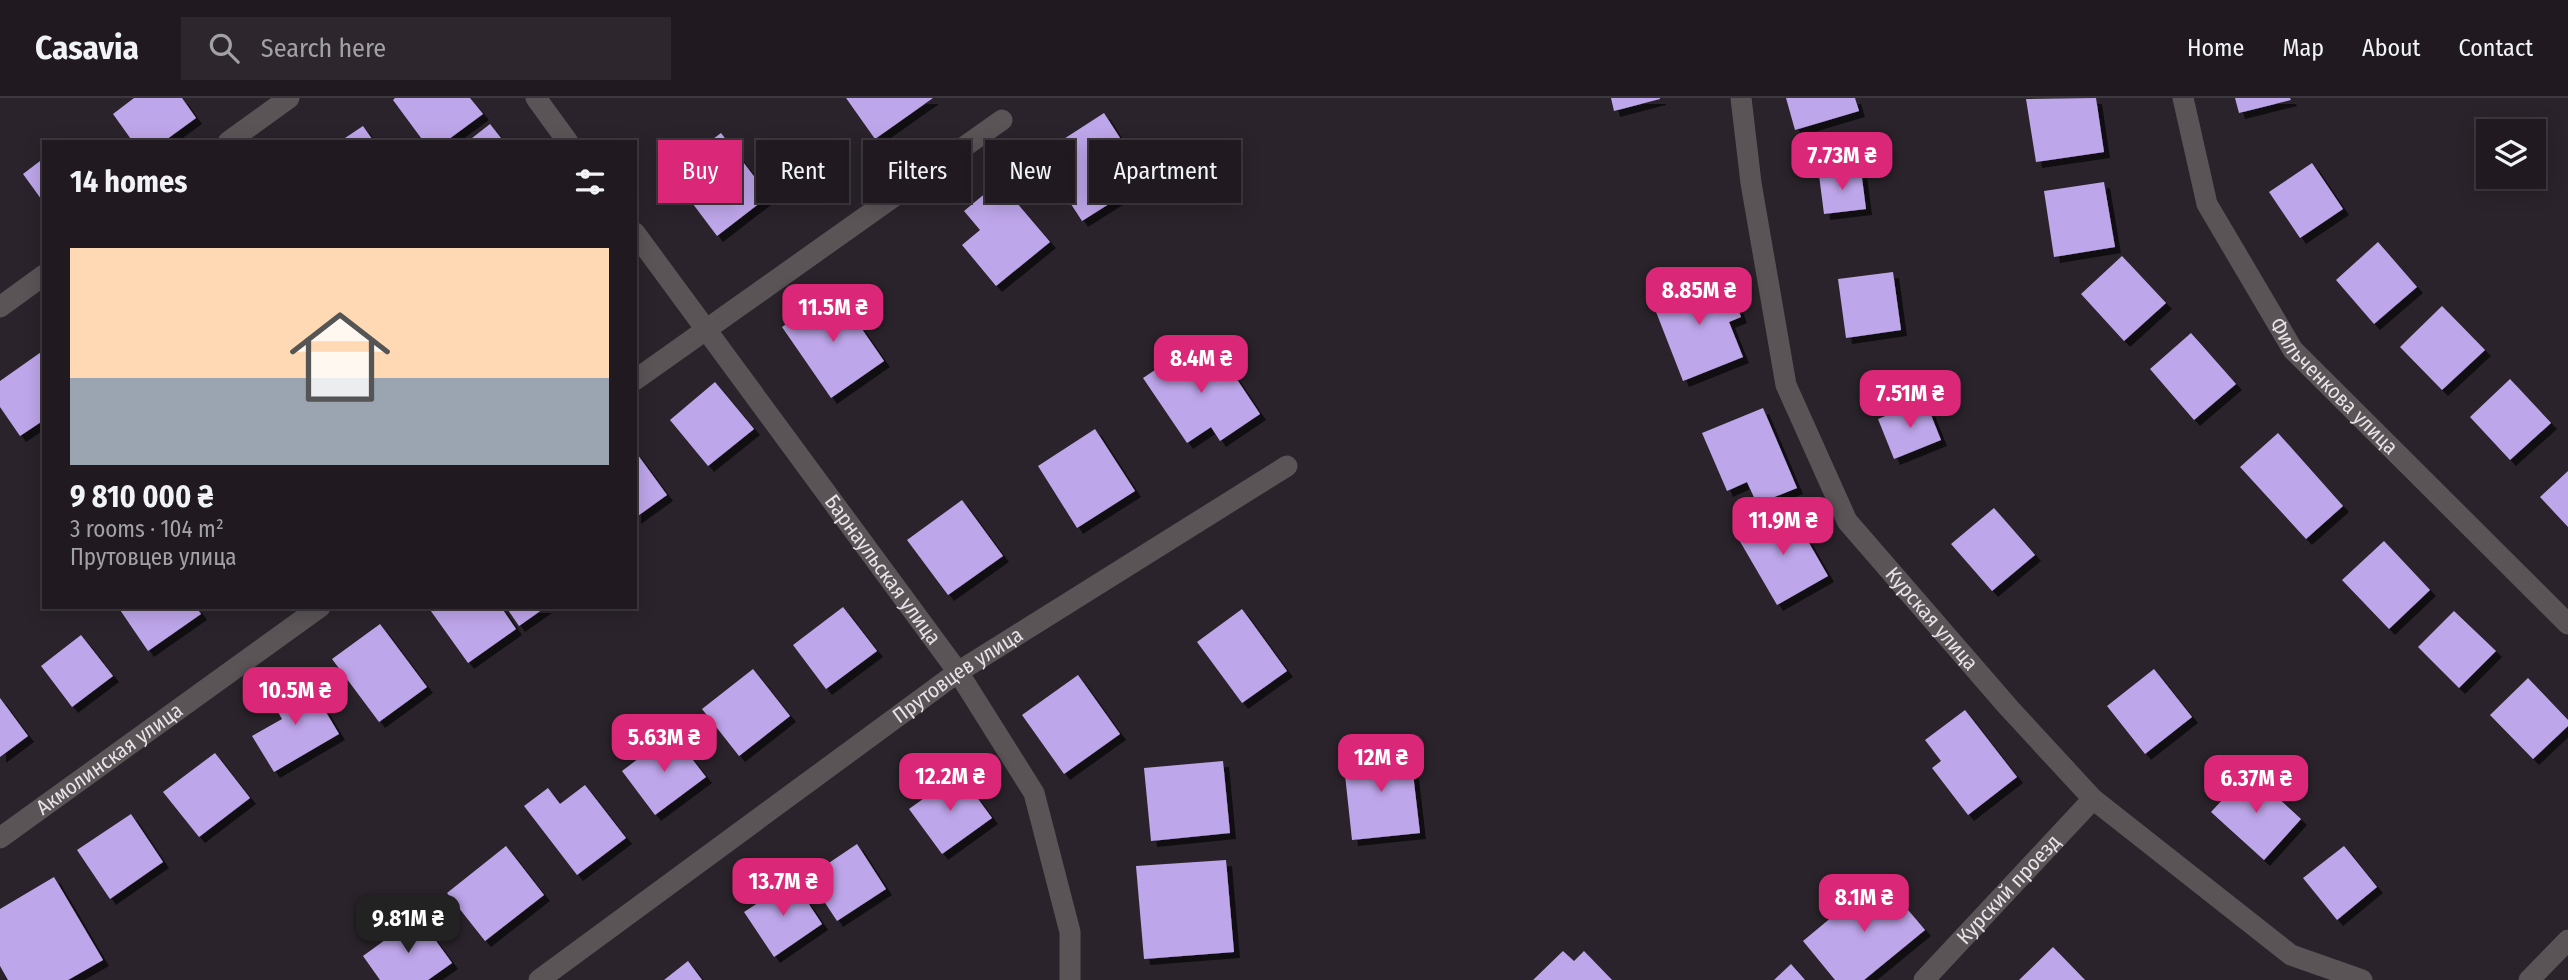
<!DOCTYPE html>
<meta charset="utf-8">
<style>
body{margin:0;font-family:"Fira Sans Condensed",sans-serif;background:#2d272d;color:#f1f3f6;height:100vh;display:flex;flex-direction:column;font-size:26px;white-space:nowrap}
*{box-sizing:border-box;margin:0}
p{font-size:23px;color:#a2a1a5}
.icon{flex:none;width:38px;height:38px;fill:none;stroke:currentColor;stroke-width:2;stroke-linecap:round;stroke-linejoin:round}
.map{position:relative;flex:1;overflow:hidden}
.panel{position:absolute;left:42px;top:42px;width:595px;height:469px;display:flex;flex-direction:column;background:#201a20;border-radius:0px;box-shadow:0 4px 18px #0003,0 0 0 2px #3d383e}
.panel>*{flex:none}
.hud{position:absolute;left:658px;top:42px;width:665px;height:63px;display:flex;gap:14px}
.buttons{position:absolute;left:2476px;top:21px;display:grid;gap:14px}
.buttons a{display:grid;place-items:center;width:70px;height:70px;border-radius:0px;background:#201a20;box-shadow:0 4px 18px #0003,0 0 0 2px #3d383e;font-size:35px}
.price{position:absolute;translate:-50% -60px;padding:0 16px;border-radius:14px;background:#db2777;color:#fff;font-size:23px;line-height:46px;filter:drop-shadow(0 2px 4px #0008)}
.price::after{content:'';position:absolute;left:50%;top:42px;width:21px;height:16px;margin-left:-10px;background:inherit;clip-path:polygon(0 0,100% 0,50% 100%)}
.price.selected{background:#222;color:#fff}
ul{padding:0;list-style:none}
li{display:grid;align-content:center;gap:14px;height:371px;padding:0 28px}
li+li{border-top:2px solid #3d383e}
li span{display:grid;place-items:center;height:217px;border-radius:0px;color:#555}
li>.icon{margin-inline-start:auto}
span .icon{width:126px;height:126px;fill:#fffc;stroke-width:1}
li b{font-size:30px}
h2{display:flex;justify-content:space-between;align-items:center;height:84px;padding:0 28px;font-size:30px}
.pill{padding:0 24px;border-radius:0px;background:#201a20;box-shadow:0 4px 18px #0003,0 0 0 2px #3d383e;font-size:24px;line-height:63px}
.pill.selected{background:#db2777;color:#fff}
header{display:flex;align-items:center;gap:42px;box-sizing:border-box;height:98px;padding:0 35px;background:#201a20;border-bottom:2px solid #3d383e}
header strong{font-size:33px}
nav{display:flex;gap:38px;margin-inline-start:auto;font-size:24px}
.search{width:490px;height:63px;background:#2d272d;display:flex;align-items:center;gap:18px;box-sizing:border-box;padding:0 24px;border-radius:0px;color:#a2a1a5;font-size:26px}
.map>svg:first-child{display:block}
.building{fill:#bea6ea;filter:url(#shadow)}
.lines{fill:none;stroke-linecap:round;stroke-linejoin:round}
.minor{stroke:#5a5457;stroke-width:21}
.labels{text-anchor:middle;stroke-width:7;stroke-linejoin:round;paint-order:stroke}
.street-label{font-size:21px;fill:#e7e2e8;stroke:#201921}
</style>
<header>
<strong>Casavia</strong>
<div class="search"><svg class="icon" aria-label="search" viewBox="0 0 24 24"><circle cx="10" cy="10" r="6"/><path d="M15 15l6 6"/></svg>Search here</div>
<nav><a>Home</a><a>Map</a><a>About</a><a>Contact</a></nav>
</header>
<div class="map">
<svg width="2568" height="882" viewBox="0 0 2568 882">
<defs>
<filter id="shadow"><feDropShadow dx="6" dy="6" stdDeviation="0" flood-color="#0009"/></filter>
</defs>
<rect width="100%" height="100%" fill="#2a232b"/>
<!-- building -->
<path class="building" d="M134 0H182L196 20 163 44H133L113 16Z
M395 0H470L483 16 445 44H424L393 2Z
M846 0H933L875 41Z
M1611 0H1660V1L1614 13Z
M1786 0H1855L1859 13 1795 32Z
M2096 0 2104 54 2036 64 2026 1Z
M2235 0H2290L2291 2 2239 15Z
M1104 15 1147 82 1082 123 1039 57Z
M490 26 504 44H467Z
M363 28 374 44H339Z
M721 35 769 98 717 138 669 74Z
M44 60V105L23 76Z
M2312 65 2343 111 2300 140 2269 94Z
M1861 72 1866 111 1824 116 1819 77Z
M999 84 1050 144 996 188 962 147 980 132 964 113Z
M2104 84 2115 149 2054 159 2044 93Z
M2378 144 2417 189 2374 226 2336 182Z
M2122 158 2166 205 2124 243 2081 196Z
M1893 174 1901 232 1846 240 1838 181Z
M1710 178 1719 201 1732 196 1741 219 1729 224 1743 259 1683 283 1651 201Z
M835 192 884 263 831 300 782 229Z
M2442 208 2485 252 2442 292 2400 249Z
M2191 235 2236 286 2194 322 2150 271Z
M1188 250 1197 263 1216 250 1260 316 1220 343 1211 329 1187 345 1143 280Z
M44 252V322L20 338 0 309V283Z
M2510 281 2551 325 2510 362 2470 319Z
M715 284 754 331 708 368 670 322Z
M1925 302 1941 342 1894 361 1878 321Z
M1763 310 1797 390 1757 406 1747 384 1727 393 1702 335Z
M1095 331 1135 393 1077 430 1038 368Z
M2278 335 2343 408 2306 441 2240 369Z
M635 353 667 397 635 420Z
M2568 373V429L2540 399Z
M962 402 1003 458 948 497 907 442Z
M1789 410 1828 478 1777 507 1738 440Z
M1994 410 2035 457 1992 493 1951 446Z
M2384 443 2430 492 2389 531 2342 482Z
M118 509H196L201 516 148 553Z
M428 509H501L516 531 468 565Z
M506 509H546L519 528Z
M843 509 877 553 826 591 793 547Z
M1242 511 1287 573 1242 605 1197 544Z
M2454 513 2496 553 2459 590 2418 549Z
M380 526 427 589 379 624 332 561Z
M81 537 113 578 72 609 41 568Z
M753 571 790 618 739 658 702 611Z
M2154 571 2192 619 2145 656 2107 608Z
M1078 577 1120 636 1064 676 1022 617Z
M2528 580 2568 622V628L2533 661 2490 617Z
M307 582 339 636 274 674 252 638 282 621 271 602Z
M0 600 28 638 0 659Z
M1965 612 2017 679 1968 717 1932 670 1941 663 1925 642Z
M672 635 706 679 655 717 622 673Z
M1410 650 1420 735 1352 742 1343 658Z
M215 655 250 700 199 739 163 694Z
M1223 663 1230 735 1151 743 1144 670Z
M2249 673 2301 721 2264 762 2211 714Z
M959 675 992 720 942 756 909 711Z
M585 687 626 740 577 777 524 708 548 690 560 706Z
M131 716 163 764 110 801 77 752Z
M857 746 886 791 837 823 808 779Z
M506 748 544 797 485 843 447 795Z
M2344 748 2377 789 2337 822 2303 780Z
M1226 762 1234 854 1144 861 1136 768Z
M54 779 103 862 68 882H8L0 868V811Z
M1880 779 1925 832 1864 882H1835L1803 843Z
M793 782 822 826 774 859 744 814Z
M418 818 452 865 428 882H380L363 858Z
M2053 849 2085 882H2019Z
M1563 853 1574 863 1584 853 1612 882H1533Z
M688 863 702 882H664Z
M1791 866 1805 882H1774Z"/>
<g class="lines">
<!-- minor -->
<g class="minor">
<path d="M536 0 568 44"/>
<path id="s1" d="M1741 0 1751 85 1786 287 1847 423 2009 610 2093 701 2291 857 2362 882"/>
<path id="s2" d="M2183 0 2207 106 2293 252 2568 526"/>
<path d="M228 44 289 0"/>
<path id="s3" d="M635 135 958 574 1034 695 1070 834V882"/>
<path d="M0 209 44 177"/>
<path d="M635 282 1002 22"/>
<path id="s4" d="M0 740 320 509"/>
<path id="s5" d="M539 882 958 574 1287 368"/>
<path id="s6" d="M1924 882 2093 701"/>
<path d="M2529 882 2568 842"/>
</g>
</g>
<g class="labels">
<!-- street labels -->
<g class="street-label">
<text dy="7" stroke="none"><textPath href="#s2" startOffset="332">Фильченкова улица</textPath></text>
<text dy="7" stroke="none"><textPath href="#s3" startOffset="418">Барнаульская улица</textPath></text>
<text dy="7" stroke="none"><textPath href="#s1" startOffset="569">Курская улица</textPath></text>
<text dy="7" stroke="none"><textPath href="#s5" startOffset="518">Прутовцев улица</textPath></text>
<text dy="7" stroke="none"><textPath href="#s4" startOffset="135">Акмолинская улица</textPath></text>
<text dy="7" stroke="none"><textPath href="#s6" startOffset="124">Курский проезд</textPath></text>
</g>
</g>
</svg>
<div class="buttons">
<a><svg class="icon" aria-label="layers" viewBox="0 0 24 24"><path d="M12 4l9 5-9 5-9-5zM3 14l9 5 9-5"/></svg></a>
</div>
<b class="price" style="left:1842px;top:94px">7.73M ₴</b>
<b class="price" style="left:1699px;top:229px">8.85M ₴</b>
<b class="price" style="left:833px;top:246px">11.5M ₴</b>
<b class="price" style="left:1201px;top:297px">8.4M ₴</b>
<b class="price" style="left:1910px;top:332px">7.51M ₴</b>
<b class="price" style="left:1783px;top:459px">11.9M ₴</b>
<b class="price" style="left:295px;top:629px">10.5M ₴</b>
<b class="price" style="left:664px;top:676px">5.63M ₴</b>
<b class="price" style="left:1381px;top:696px">12M ₴</b>
<b class="price" style="left:950px;top:715px">12.2M ₴</b>
<b class="price" style="left:2256px;top:717px">6.37M ₴</b>
<b class="price" style="left:783px;top:820px">13.7M ₴</b>
<b class="price" style="left:1864px;top:836px">8.1M ₴</b>
<b class="price selected" style="left:408px;top:857px">9.81M ₴</b>
<div class="hud">
<a class="pill selected">Buy</a>
<a class="pill">Rent</a>
<a class="pill">Filters</a>
<a class="pill">New</a>
<a class="pill">Apartment</a>
</div>
<section class="panel">
<h2>14 homes<svg class="icon" aria-label="filters" viewBox="0 0 24 24"><path d="M4 7h16M4 17h16"/><circle cx="9" cy="7" r="2"/><circle cx="15" cy="17" r="2"/></svg></h2>
<ul>
<li><span style="background:linear-gradient(#ffd9b3 60%,#9aa5b1 0)"><svg class="icon" aria-label="home" viewBox="0 0 24 24"><path d="M3 11l9-7 9 7M6 9v11h12V9"/></svg></span><div><b>9 810 000 ₴</b><p>3 rooms · 104 m²</p><p>Прутовцев улица</p></div></li>
</ul>
</section>
</div>
